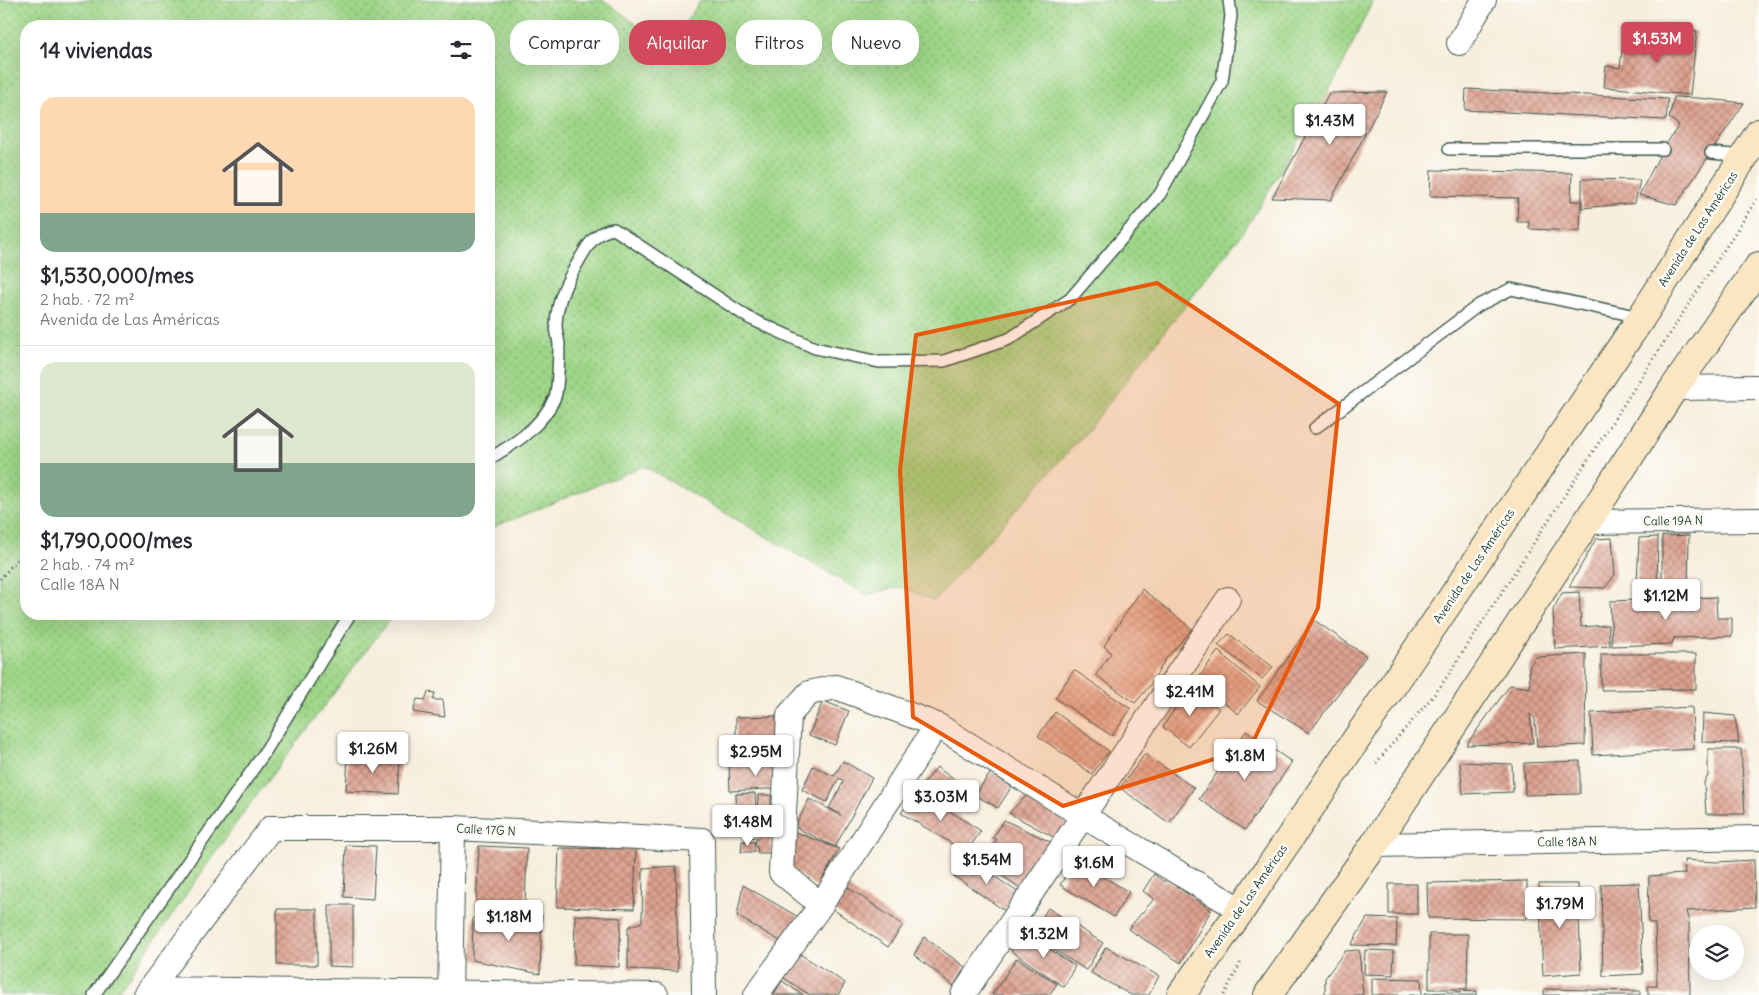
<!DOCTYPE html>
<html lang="es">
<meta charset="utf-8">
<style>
body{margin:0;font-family:Delius,sans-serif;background:#f2f2f3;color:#2b2b33;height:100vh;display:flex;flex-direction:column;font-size:19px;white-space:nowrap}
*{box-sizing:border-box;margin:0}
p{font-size:16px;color:#7c7c81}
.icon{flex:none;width:28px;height:28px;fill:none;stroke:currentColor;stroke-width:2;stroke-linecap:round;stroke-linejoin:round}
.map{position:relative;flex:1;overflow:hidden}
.sheet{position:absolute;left:20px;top:20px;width:475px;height:600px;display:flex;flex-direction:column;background:#fff;border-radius:20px;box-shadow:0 5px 20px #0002}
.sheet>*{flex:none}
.guide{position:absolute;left:510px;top:20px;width:475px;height:45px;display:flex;gap:10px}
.tools{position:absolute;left:1689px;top:925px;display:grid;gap:10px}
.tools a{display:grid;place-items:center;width:55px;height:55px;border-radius:50%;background:#fff;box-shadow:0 5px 20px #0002;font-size:25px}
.price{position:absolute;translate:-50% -42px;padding:0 11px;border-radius:5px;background:#fff;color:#222;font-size:16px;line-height:32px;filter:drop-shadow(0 1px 2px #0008)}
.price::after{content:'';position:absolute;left:50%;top:30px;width:15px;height:11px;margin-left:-8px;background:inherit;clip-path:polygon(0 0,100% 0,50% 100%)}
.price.on{background:#d1495b;color:#fff}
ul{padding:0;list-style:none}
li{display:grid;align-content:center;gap:10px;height:265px;padding:0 20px}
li+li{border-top:1px solid #e1e1e2}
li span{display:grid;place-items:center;height:155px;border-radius:15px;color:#555}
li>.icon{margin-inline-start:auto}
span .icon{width:90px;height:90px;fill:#fffc;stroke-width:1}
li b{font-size:21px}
h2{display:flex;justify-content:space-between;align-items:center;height:60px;padding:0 20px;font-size:21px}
.pill{padding:0 18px;border-radius:20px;background:#fff;box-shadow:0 5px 20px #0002;font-size:18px;line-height:45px}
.pill.on{background:#d1495b;color:#fff}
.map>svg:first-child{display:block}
.grass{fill:url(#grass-dots);stroke:#5e895e}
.building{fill:url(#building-cross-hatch)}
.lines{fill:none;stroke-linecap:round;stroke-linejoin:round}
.service-casing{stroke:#3f584d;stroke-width:14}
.minor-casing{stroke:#3f584d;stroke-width:26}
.secondary-casing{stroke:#3f584d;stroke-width:30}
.path{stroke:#3f584d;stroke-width:3;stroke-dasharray:1 4;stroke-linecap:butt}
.service{stroke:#fff;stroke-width:11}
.minor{stroke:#fff;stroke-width:24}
.secondary{stroke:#fbe6c4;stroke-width:28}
.marked{fill:#e8590c;fill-opacity:0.2;stroke:#e8590c;stroke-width:4;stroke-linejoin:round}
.labels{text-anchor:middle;stroke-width:5;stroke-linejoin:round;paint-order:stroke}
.street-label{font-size:12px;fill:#1f3d34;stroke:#fdfcf7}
</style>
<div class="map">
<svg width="1759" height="995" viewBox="0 0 1759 995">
<defs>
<pattern id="grass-dots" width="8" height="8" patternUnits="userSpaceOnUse" patternTransform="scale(1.25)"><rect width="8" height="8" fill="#9ed587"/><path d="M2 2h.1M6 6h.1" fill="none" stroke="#80ae6f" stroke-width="1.8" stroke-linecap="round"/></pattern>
<pattern id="building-cross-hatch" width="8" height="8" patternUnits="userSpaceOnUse" patternTransform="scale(1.25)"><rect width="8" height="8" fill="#dea291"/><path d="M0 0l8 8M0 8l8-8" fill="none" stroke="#b38577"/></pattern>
</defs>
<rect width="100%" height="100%" fill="#fdfcf7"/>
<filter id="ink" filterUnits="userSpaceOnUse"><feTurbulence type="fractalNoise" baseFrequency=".02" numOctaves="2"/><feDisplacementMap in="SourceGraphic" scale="10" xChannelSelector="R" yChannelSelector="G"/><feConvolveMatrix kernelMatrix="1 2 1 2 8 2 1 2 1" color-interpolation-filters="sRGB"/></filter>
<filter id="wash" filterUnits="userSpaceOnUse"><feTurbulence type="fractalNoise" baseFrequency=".0096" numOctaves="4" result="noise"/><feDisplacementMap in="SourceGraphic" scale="20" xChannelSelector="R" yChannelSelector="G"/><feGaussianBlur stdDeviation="1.12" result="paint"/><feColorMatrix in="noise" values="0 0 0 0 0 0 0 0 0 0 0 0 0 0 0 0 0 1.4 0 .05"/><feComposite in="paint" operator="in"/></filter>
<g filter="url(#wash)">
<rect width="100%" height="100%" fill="#f7eedd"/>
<!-- grass -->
<path class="grass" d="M0 0H604L668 48 701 0H1373L1336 79 1248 225 1087 431 934 601 902 587 889 589 867 595 644 466 489 529V26H26V614H394L246 809 116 995H0Z"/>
<g id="blocks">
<!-- building -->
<path class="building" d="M1661 27 1697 31 1690 95 1604 87 1606 66 1620 68 1622 50 1644 44Z
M1466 89 1668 99 1666 120 1465 110Z
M1387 92 1331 200 1272 198 1329 93Z
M1674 97 1698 98 1744 103 1676 205 1639 195 1663 149 1679 125 1669 118Z
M1431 170 1572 173 1571 201H1581L1580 231 1529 229V222H1517L1518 198 1430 196Z
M1582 179 1640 180 1635 203 1582 208Z
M1689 535 1688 589 1662 590V536Z
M1658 537 1657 590 1637 584 1639 538Z
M1612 538 1615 575 1605 588 1569 587 1596 539Z
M1142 589 1192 629 1165 660 1151 684 1135 703 1096 675 1111 653 1104 646Z
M1579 592 1581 627 1608 625 1610 646 1555 649 1553 610 1562 593Z
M1716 597 1717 618H1732V636L1674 638 1672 644 1612 646 1610 601Z
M1314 620 1366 656 1309 733 1257 701Z
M1229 634 1273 667 1262 679 1218 645Z
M1218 651 1260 687 1238 714 1197 680Z
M1586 654 1585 745 1537 747 1535 718 1530 714 1533 743 1466 745 1510 685 1530 688 1529 667 1536 657Z
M1601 654H1696V689L1601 690Z
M1074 670 1131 709 1112 736 1055 698Z
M1188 688 1219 709 1189 747 1163 727Z
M428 692 435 693 433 700H443L445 717 413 712 417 699 425 700Z
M823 701 849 711 835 745 809 735Z
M1692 707 1694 749 1593 755 1591 713Z
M1055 712 1109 751 1092 774 1038 736Z
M1703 713 1735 716 1739 743 1702 742Z
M776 716 777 761 736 762V717Z
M1246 731 1292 762 1245 830 1199 799Z
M1708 749H1741L1745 814H1706L1704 782 1708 776Z
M1145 754 1194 788 1169 823 1120 788Z
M348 755 400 757 398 794 346 791Z
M843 761 872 778 835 847 795 827 809 799 841 815 829 808 844 781 839 778 827 802 802 790 813 766 834 776Z
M1580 761V794L1525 795 1524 763Z
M1460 762 1512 764 1513 792 1463 794Z
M782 763 784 788 730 791 729 766Z
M937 767 975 795 970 801 957 797 949 807 921 787Z
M991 772 1017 778 998 808 975 795Z
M918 791 981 831 966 852 901 813Z
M755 793 756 814H743L744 832 724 833 723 815H737L736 794Z
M758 795H771V853H758L755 842 758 838 745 837 746 817H757Z
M1027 795 1069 818 1057 839 1009 813Z
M1004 820 1055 844 1025 891 981 862 997 839 993 838Z
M788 829 839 849 818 887 785 866Z
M742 841 755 842 754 852H741Z
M346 845 376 846 373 899 344 897Z
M479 846 527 848 525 909 476 907Z
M559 848 636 849 634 909 557 907Z
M968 859 1019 893 1005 911 954 876Z
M1075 860 1129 892 1114 917 1060 885Z
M1684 860 1716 862 1754 860 1755 907 1686 911 1689 923 1690 995H1648V986H1657L1655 924 1648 922 1649 876 1685 874Z
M676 866 678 971 628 969V927L642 922 643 868Z
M1154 874 1164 882 1166 879 1211 910 1181 963 1128 929 1154 899 1143 891Z
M1527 881V919L1428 918 1427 883Z
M1639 883 1643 974 1603 976 1601 884Z
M1389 884H1417V914H1389Z
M1539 884H1578L1581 973 1543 976Z
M743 885 802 919 787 945 737 916Z
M846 886 903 925 888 947 831 908Z
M329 905H353V967L329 966Z
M1048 908 1103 943 1086 970 1031 935Z
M277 909H317V965H277Z
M542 915 540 974 472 960 473 918Z
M575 915 621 918 619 967 574 965Z
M1367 918 1397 919 1396 946 1351 945Z
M1024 932 1075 966 1064 987 1011 951Z
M1429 934H1468L1467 989H1429Z
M924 937 965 967 954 986 914 955Z
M1106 947 1159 976 1149 995H1131L1091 973Z
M1359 950 1363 995H1325V978L1345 951Z
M1365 950 1394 951 1393 975 1364 974Z
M797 952 845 983 838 995H810L781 976Z
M1017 958 1057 984 1049 995H992Z
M1372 978 1421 979 1422 995H1372Z
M782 981 803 995H773Z
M1544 989 1640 991V995H1544Z
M1477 991V995H1425V993Z"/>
</g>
</g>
<g filter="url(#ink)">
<use href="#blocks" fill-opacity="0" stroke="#3f584d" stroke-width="1"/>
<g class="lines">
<!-- service casing -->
<g class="service-casing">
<path id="service" d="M1449 149H1663
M1711 153 1744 156
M1315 428 1479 305 1511 289 1640 317
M489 459C514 444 543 426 555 397 558 390 559 353 559 344 558 337 556 331 556 325 557 298 568 279 581 257 589 243 597 231 614 229L749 318 815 348 879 362 944 361 1009 339 1070 299 1160 194 1222 81 1231 16 1229 0
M94 995 263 755 350 614"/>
</g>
<!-- minor casing -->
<g class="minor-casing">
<path id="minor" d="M1459 43 1484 0
M1674 388 1759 387
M1587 522 1759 520
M1374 845 1759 838
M821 905 781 872 789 715 809 693 836 687 937 725 1083 816 1241 910
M149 989 656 995
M145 995 271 828H453L702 840 704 995
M450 995 453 828
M756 995 821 905 937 725
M963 995 1228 599"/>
</g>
<!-- secondary casing -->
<g class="secondary-casing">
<path id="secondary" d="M1181 995 1241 910 1641 318 1759 133
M1268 995 1374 845 1587 522 1674 388 1759 266"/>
</g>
<!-- path -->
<path class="path" d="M0 579 26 550
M1376 763 1439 689 1759 196
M1224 995 1242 960"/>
<!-- service -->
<use href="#service" class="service"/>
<!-- minor -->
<use href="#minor" class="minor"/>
<!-- secondary -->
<use href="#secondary" class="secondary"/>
</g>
</g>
<!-- marked area -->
<path class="marked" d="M1157 283 1339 404 1318 608 1250 748 1063 806 913 717 900 470 916 335Z"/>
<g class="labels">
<!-- street labels -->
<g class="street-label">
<text transform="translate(1698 229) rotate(-57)" y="4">Avenida de Las Américas</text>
<text transform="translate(1673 521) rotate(-1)" y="4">Calle 19A N</text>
<text transform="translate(1474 566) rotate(-56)" y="4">Avenida de Las Américas</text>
<text transform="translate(486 830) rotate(3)" y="4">Calle 17G N</text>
<text transform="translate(1567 842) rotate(-1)" y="4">Calle 18A N</text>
<text transform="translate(1246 901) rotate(-55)" y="4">Avenida de Las Américas</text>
</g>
</g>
</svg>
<div class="tools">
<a><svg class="icon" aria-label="layers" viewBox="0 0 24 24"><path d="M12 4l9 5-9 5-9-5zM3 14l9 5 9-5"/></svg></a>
</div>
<b class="price on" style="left:1657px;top:64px">$1.53M</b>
<b class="price" style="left:1330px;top:146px">$1.43M</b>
<b class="price" style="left:1666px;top:621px">$1.12M</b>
<b class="price" style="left:1190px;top:717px">$2.41M</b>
<b class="price" style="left:373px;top:774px">$1.26M</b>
<b class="price" style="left:756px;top:777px">$2.95M</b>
<b class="price" style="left:1245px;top:781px">$1.8M</b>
<b class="price" style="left:941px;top:822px">$3.03M</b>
<b class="price" style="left:748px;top:847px">$1.48M</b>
<b class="price" style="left:987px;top:885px">$1.54M</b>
<b class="price" style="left:1094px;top:888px">$1.6M</b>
<b class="price" style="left:1560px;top:929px">$1.79M</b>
<b class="price" style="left:509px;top:942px">$1.18M</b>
<b class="price" style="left:1044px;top:959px">$1.32M</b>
<div class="guide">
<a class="pill">Comprar</a>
<a class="pill on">Alquilar</a>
<a class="pill">Filtros</a>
<a class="pill">Nuevo</a>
</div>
<section class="sheet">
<h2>14 viviendas<svg class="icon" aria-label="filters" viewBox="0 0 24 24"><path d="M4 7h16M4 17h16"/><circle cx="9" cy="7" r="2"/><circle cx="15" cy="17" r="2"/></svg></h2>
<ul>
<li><span style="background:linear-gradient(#ffd9b3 75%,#7fa58c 0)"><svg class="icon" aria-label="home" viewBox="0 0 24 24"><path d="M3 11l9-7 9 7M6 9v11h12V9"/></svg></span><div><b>$1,530,000/mes</b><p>2 hab. · 72 m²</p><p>Avenida de Las Américas</p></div></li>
<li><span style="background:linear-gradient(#dfe7d0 65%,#7fa58c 0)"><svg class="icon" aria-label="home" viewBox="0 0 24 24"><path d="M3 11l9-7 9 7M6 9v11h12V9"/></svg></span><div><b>$1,790,000/mes</b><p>2 hab. · 74 m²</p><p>Calle 18A N</p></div></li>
</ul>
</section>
</div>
